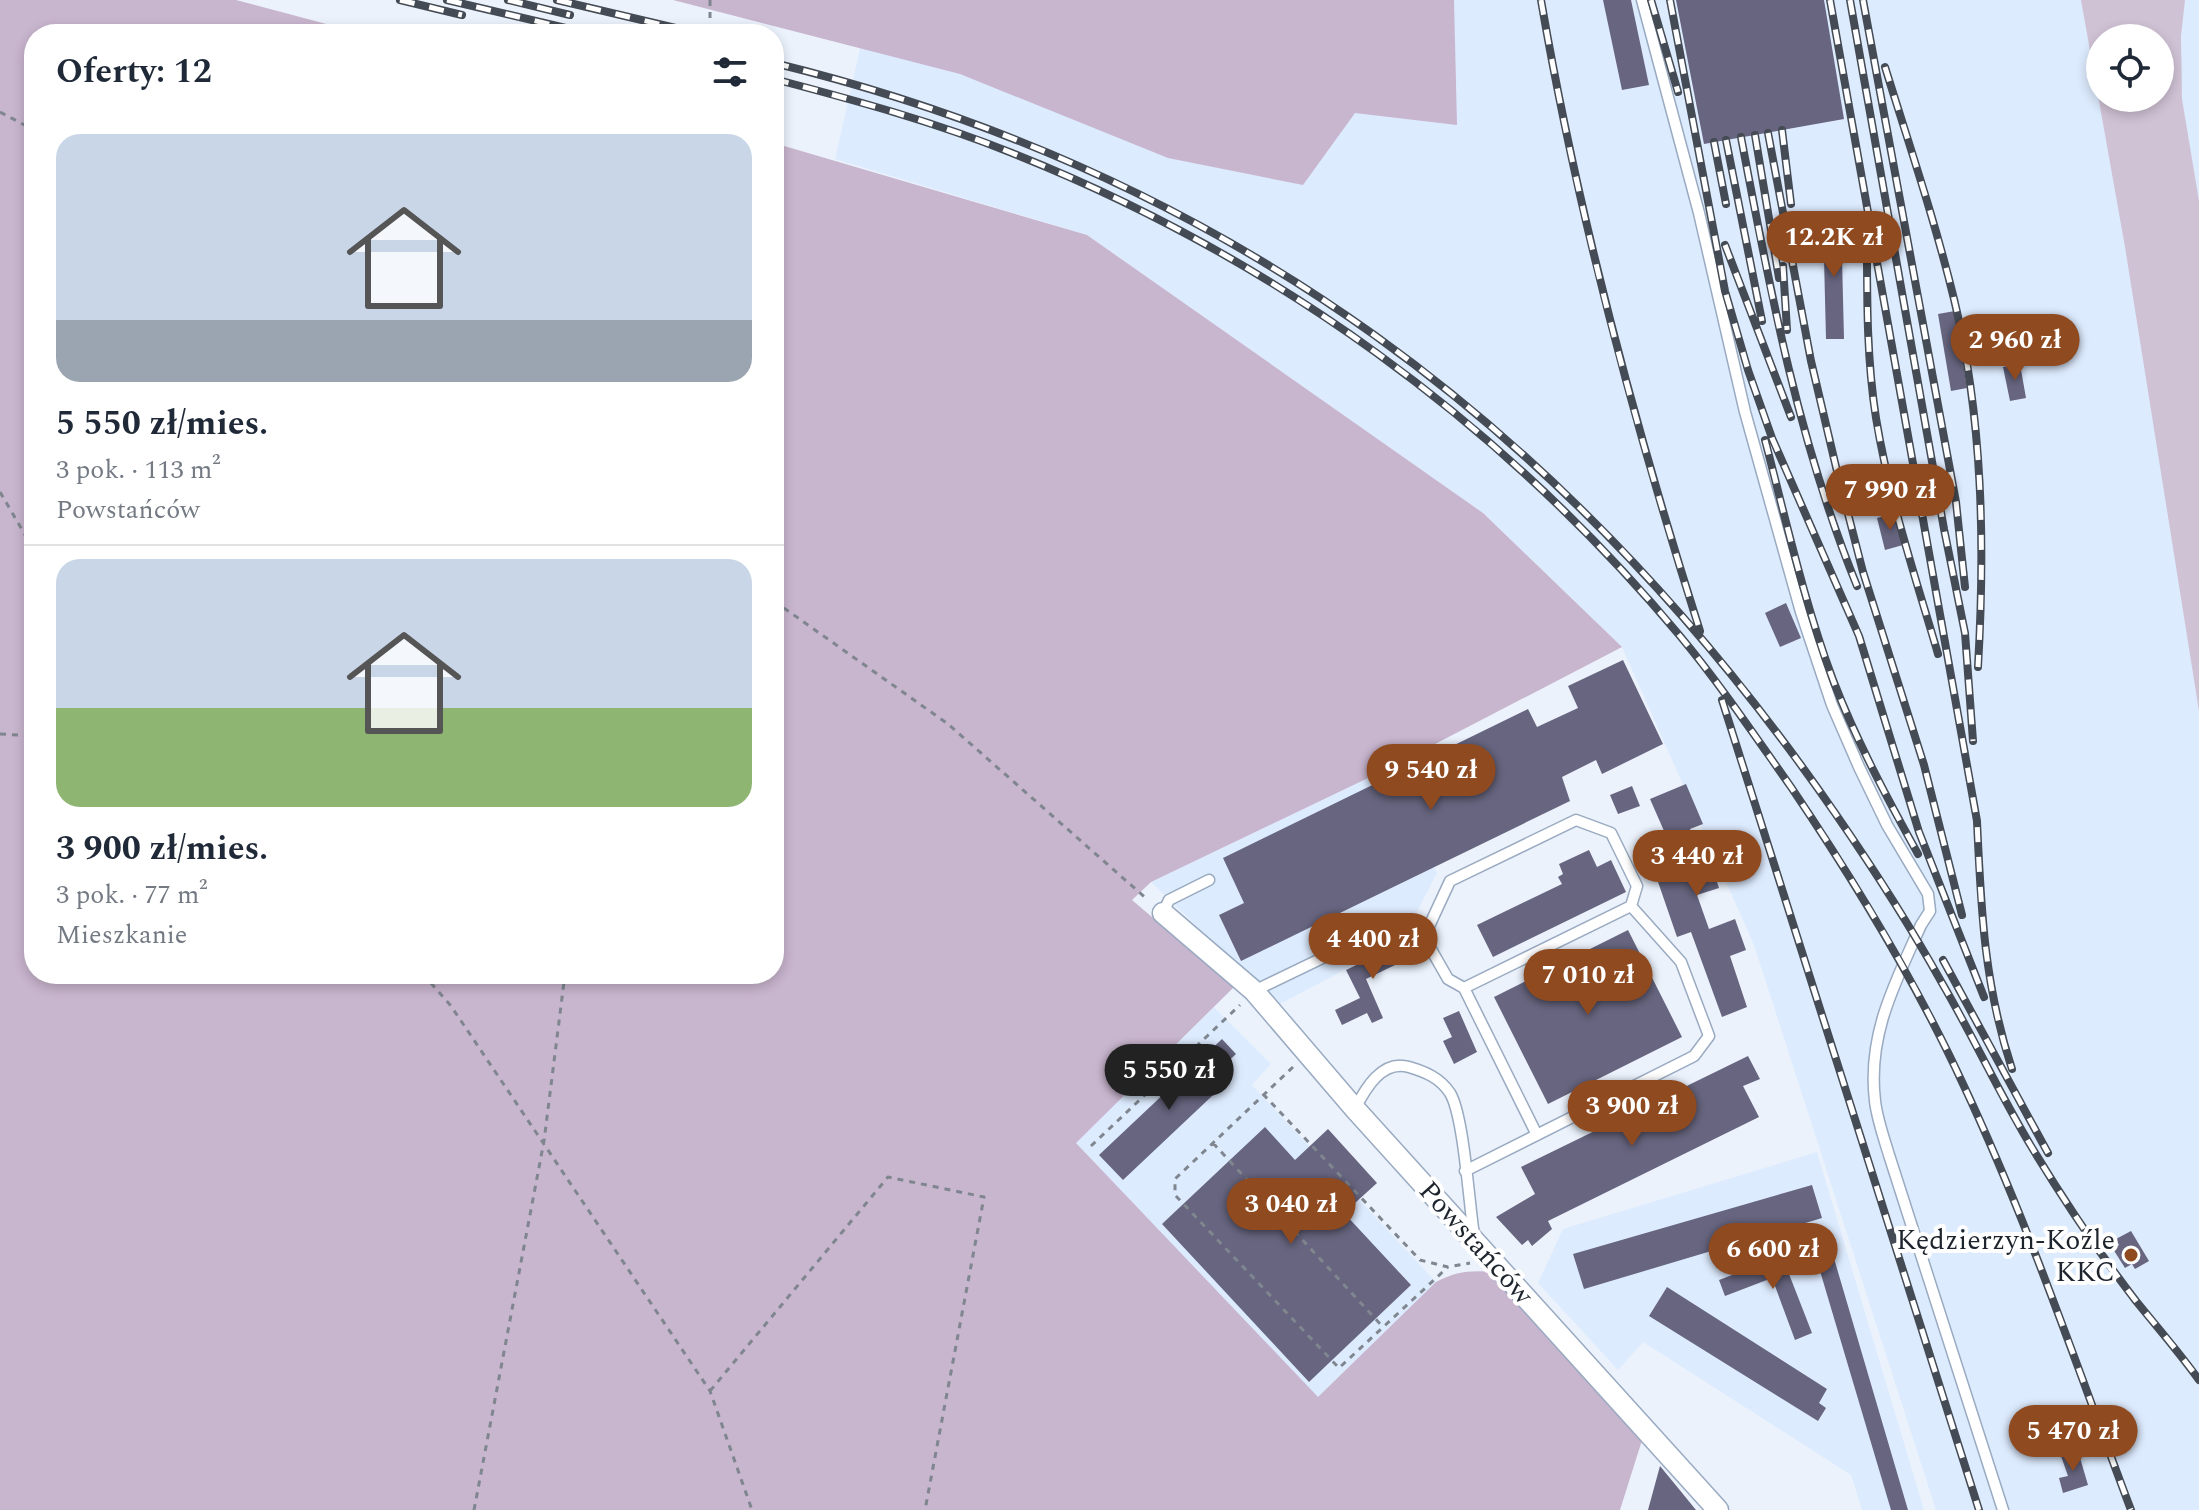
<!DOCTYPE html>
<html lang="pl">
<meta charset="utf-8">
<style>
body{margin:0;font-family:Spectral,serif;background:#f2f2f3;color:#1f2937;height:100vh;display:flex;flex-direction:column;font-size:30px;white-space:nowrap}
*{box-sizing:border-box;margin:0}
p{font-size:26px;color:#747a83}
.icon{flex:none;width:44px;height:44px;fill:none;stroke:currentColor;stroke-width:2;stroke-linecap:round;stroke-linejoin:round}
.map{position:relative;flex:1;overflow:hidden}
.details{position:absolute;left:24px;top:24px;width:760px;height:960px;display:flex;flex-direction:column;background:#fff;border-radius:32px;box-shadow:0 4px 12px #0003}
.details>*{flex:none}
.fabs{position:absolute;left:2086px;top:24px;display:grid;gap:16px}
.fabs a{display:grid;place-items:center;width:88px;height:88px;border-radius:50%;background:#fff;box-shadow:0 4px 12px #0003;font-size:40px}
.price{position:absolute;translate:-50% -68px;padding:0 18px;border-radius:28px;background:#8f4a20;color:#fff;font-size:26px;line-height:52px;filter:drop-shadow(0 2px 4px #0008)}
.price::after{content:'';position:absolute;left:50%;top:48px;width:24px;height:18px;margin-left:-12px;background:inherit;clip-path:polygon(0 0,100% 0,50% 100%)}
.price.selected{background:#222;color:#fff}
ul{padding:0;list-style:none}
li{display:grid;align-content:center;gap:16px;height:424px;padding:0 32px}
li+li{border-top:2px solid #e0e1e3}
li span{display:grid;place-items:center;height:248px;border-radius:24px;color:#555}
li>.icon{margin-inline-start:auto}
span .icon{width:144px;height:144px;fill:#fffc;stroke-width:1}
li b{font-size:34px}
h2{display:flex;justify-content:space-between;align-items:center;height:96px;padding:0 32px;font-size:34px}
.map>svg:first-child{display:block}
.built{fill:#ddebfe;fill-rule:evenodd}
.green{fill:#d0c2d5;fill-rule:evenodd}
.forest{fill:#c8b5ce}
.building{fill:#67657f}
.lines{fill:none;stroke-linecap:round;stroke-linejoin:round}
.service-casing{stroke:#99aac1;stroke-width:13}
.minor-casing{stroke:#99aac1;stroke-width:23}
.path{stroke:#7f868f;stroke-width:3;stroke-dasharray:6 6;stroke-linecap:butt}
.service{stroke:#fff;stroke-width:10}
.minor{stroke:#fff;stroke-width:20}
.rail-casing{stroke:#454b54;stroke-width:8}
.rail{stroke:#fefffe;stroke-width:5;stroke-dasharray:15;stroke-linecap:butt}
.poi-dot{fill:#8f4a20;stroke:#fefffe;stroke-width:3}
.labels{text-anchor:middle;stroke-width:8;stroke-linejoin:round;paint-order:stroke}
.poi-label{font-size:28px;fill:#1e242d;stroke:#fefffe;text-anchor:end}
.street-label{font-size:28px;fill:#1e242d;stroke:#fefffe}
</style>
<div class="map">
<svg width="2199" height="1510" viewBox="0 0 2199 1510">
<rect width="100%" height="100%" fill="#ebf2fc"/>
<!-- built -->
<path class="built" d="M835 0H2199V1510H1936L1754 945 1622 647 1483 513 1087 235 835 159 860 49ZM2100 38H2160V98H2100Z
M1387 769 1437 873 1403 939 1278 1005 1151 882Z
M1214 1007 1271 1064 1252 1085 1436 1282 1318 1398 1076 1143Z
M1817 1152 1924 1510H1862L1851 1475 1643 1342 1618 1370 1538 1283 1563 1229Z"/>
<!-- green -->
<path class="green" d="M2081 0H2185L2181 36 2182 99 2199 201V711L2125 247ZM2100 38H2160V98H2100Z"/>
<!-- forest -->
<path class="forest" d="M0 0H236L364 34H34V974H774V143L1087 235 1483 513 1622 647 1387 769 1151 882 1132 900 1234 987 1076 1143 1318 1397 1436 1282C1456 1271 1472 1270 1494 1272L1643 1437 1620 1510H0Z
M673 0H1454L1457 125 1355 113 1303 185 1168 158 960 74Z"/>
<!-- building -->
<path class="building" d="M1603 0H1631L1649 85 1622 90Z
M1676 0H1824L1844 119 1704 144Z
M1841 218 1844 339H1826L1823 219Z
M1955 311 1967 388 1951 391 1938 314Z
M2020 364 2026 398 2010 401 2003 367Z
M1895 513 1903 545 1885 550 1877 518Z
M1786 603 1801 638 1780 647 1765 613Z
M1623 660 1663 744 1602 774 1596 760 1562 777 1570 801 1241 961 1219 915 1244 903 1223 858 1528 709 1537 727 1578 708 1568 686Z
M1686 784 1703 824 1690 829 1702 860 1709 858 1719 888 1697 895 1709 929 1735 919 1746 950 1730 956 1747 1007 1722 1017 1691 932 1677 937 1657 879 1672 874 1661 843 1668 840 1650 799Z
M1632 786 1640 806 1618 814 1610 795Z
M1589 850 1597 867 1611 860 1626 892 1493 957 1477 925 1562 884 1558 877 1563 874 1559 864Z
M1628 930 1682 1037 1548 1104 1494 997Z
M1412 938 1420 953 1366 979 1383 1018 1372 1023 1367 1013 1342 1025 1335 1010 1360 998 1346 970Z
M1459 1011 1477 1052 1454 1064 1443 1041 1452 1037 1443 1018Z
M1222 1039 1236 1054 1219 1070 1229 1080 1123 1180 1099 1155Z
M1748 1056 1760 1079 1743 1086 1759 1117 1548 1221 1552 1229 1532 1246 1528 1240 1522 1245 1496 1217 1535 1194 1521 1167Z
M1265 1127 1295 1160 1328 1129 1377 1183 1344 1213 1411 1285 1309 1382 1162 1224Z
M1812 1185 1822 1218 1584 1289 1573 1254Z
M2131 1231 2149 1261 2135 1269 2132 1264 2125 1268 2113 1249 2119 1245 2116 1239Z
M1828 1238 1908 1510H1891L1812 1244Z
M1782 1256 1812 1333 1795 1340 1772 1278 1725 1296 1719 1280Z
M1667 1287 1827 1389 1819 1403 1826 1408 1818 1421 1649 1316Z
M2078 1451 2088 1485 2063 1493 2059 1478 2068 1476 2061 1456Z
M1660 1466 1674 1483 1696 1510H1648Z"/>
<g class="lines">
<!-- service casing -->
<g class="service-casing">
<path id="service" d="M1642 0 1699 213 1745 412 1801 612 1832 705 1859 767 1887 825 1928 894 1930 911 1921 925C1895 983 1867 1035 1875 1101 1877 1119 1884 1138 1889 1155L2003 1510
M1163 913 1169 900 1209 880
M1464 988 1631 906 1681 962 1709 1036 1694 1056 1465 1171
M1254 991 1395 923
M1355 1109C1365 1089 1382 1059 1409 1067 1426 1072 1440 1078 1450 1093 1464 1116 1469 1205 1474 1235
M1537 1135 1464 988 1448 979 1424 937 1450 881 1576 820 1611 833 1637 886 1631 906"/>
</g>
<!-- minor casing -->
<g class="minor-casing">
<path id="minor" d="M1163 913 1254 991 1355 1109 1718 1510"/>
</g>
<!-- path -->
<path class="path" d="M710 0V34
M0 112 34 130
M0 492 34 550
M774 601 948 724 1148 900
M0 734 34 736
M423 974 451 1006 710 1391 752 1510
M1293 1067 1175 1179V1195L1339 1368 1448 1267
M1263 1094 1420 1260 1448 1267 1470 1263
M1213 1143 1383 1327
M1091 1146 1240 1005
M710 1391 888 1177 984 1197 925 1510
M474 1510 544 1141 565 974"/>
<!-- service -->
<use href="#service" class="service"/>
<!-- minor -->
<use href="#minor" class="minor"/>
<!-- rail casing -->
<g class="rail-casing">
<path id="rail" d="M400 0 462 15
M447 0 591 34
M508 0 570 15
M557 0 701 34
M1541 0C1578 215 1634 424 1700 631
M1651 0 1678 92
M1670 0 1725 291 1748 370 1772 438 1859 636 1919 832 1984 997
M1830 0 1977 821C1981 909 1984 984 2012 1069
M1850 0 1944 529 1965 633 1973 741
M1863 0 1956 502 1965 587
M774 63C1229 174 1570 430 1835 813 1873 868 1909 924 1942 983 1974 1038 2001 1097 2034 1151 2065 1202 2100 1254 2136 1301 2157 1327 2179 1352 2199 1380
M1885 67C1909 144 1935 221 1954 299 1983 419 1985 545 1978 667
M774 79C854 100 935 122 1012 153 1272 256 1501 422 1680 636 1720 684 1755 736 1791 787 1855 882 1915 980 1963 1084 2028 1222 2077 1367 2131 1510
M1782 130 1791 204
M1768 133 1811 361 1836 467 1863 572 1924 765 1962 915
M1755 135 1779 278
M1741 137C1770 290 1798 441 1857 586
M1726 140 1762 321
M1714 142 1726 204
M1725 245 1791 417
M1867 247C1867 304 1867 361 1876 418 1889 498 1915 576 1938 654
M1783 266 1787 330
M1765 440C1786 520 1804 602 1833 680 1856 740 1887 798 1918 854
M1722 700 1979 1510
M1943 960 2048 1153"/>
</g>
<!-- rail -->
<use href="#rail" class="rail"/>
</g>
<!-- markers -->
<circle class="poi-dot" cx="2131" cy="1255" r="8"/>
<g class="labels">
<!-- poi labels -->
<g class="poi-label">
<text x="2115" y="1249">Kędzierzyn-Koźle<tspan x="2115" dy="32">KKC</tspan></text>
</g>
<!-- street labels -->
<g class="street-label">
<text transform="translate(1477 1242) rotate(48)" y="10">Powstańców</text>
</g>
</g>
</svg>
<div class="fabs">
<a><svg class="icon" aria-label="locate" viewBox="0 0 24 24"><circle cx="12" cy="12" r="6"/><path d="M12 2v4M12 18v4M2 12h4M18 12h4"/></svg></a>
</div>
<b class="price" style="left:1834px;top:279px">12.2K zł</b>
<b class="price" style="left:2015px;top:382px">2 960 zł</b>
<b class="price" style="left:1890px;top:532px">7 990 zł</b>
<b class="price" style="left:1431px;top:812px">9 540 zł</b>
<b class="price" style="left:1697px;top:898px">3 440 zł</b>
<b class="price" style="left:1373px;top:981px">4 400 zł</b>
<b class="price" style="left:1588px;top:1017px">7 010 zł</b>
<b class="price selected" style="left:1169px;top:1112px">5 550 zł</b>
<b class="price" style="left:1632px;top:1148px">3 900 zł</b>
<b class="price" style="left:1291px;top:1246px">3 040 zł</b>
<b class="price" style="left:1773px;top:1291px">6 600 zł</b>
<b class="price" style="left:2073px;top:1473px">5 470 zł</b>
<section class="details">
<h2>Oferty: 12<svg class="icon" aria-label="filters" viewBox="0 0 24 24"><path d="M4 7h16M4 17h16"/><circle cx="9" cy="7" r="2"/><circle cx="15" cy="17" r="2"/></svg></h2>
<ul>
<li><span style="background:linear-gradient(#c9d6e8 75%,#9aa5b1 0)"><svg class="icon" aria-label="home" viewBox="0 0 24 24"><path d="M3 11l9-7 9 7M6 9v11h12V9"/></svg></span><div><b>5 550 zł/mies.</b><p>3 pok. · 113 m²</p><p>Powstańców</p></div></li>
<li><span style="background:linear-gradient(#c9d6e8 60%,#8fb573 0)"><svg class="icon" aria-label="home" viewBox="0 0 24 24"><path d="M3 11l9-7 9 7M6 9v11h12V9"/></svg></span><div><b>3 900 zł/mies.</b><p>3 pok. · 77 m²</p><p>Mieszkanie</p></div></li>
</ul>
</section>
</div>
